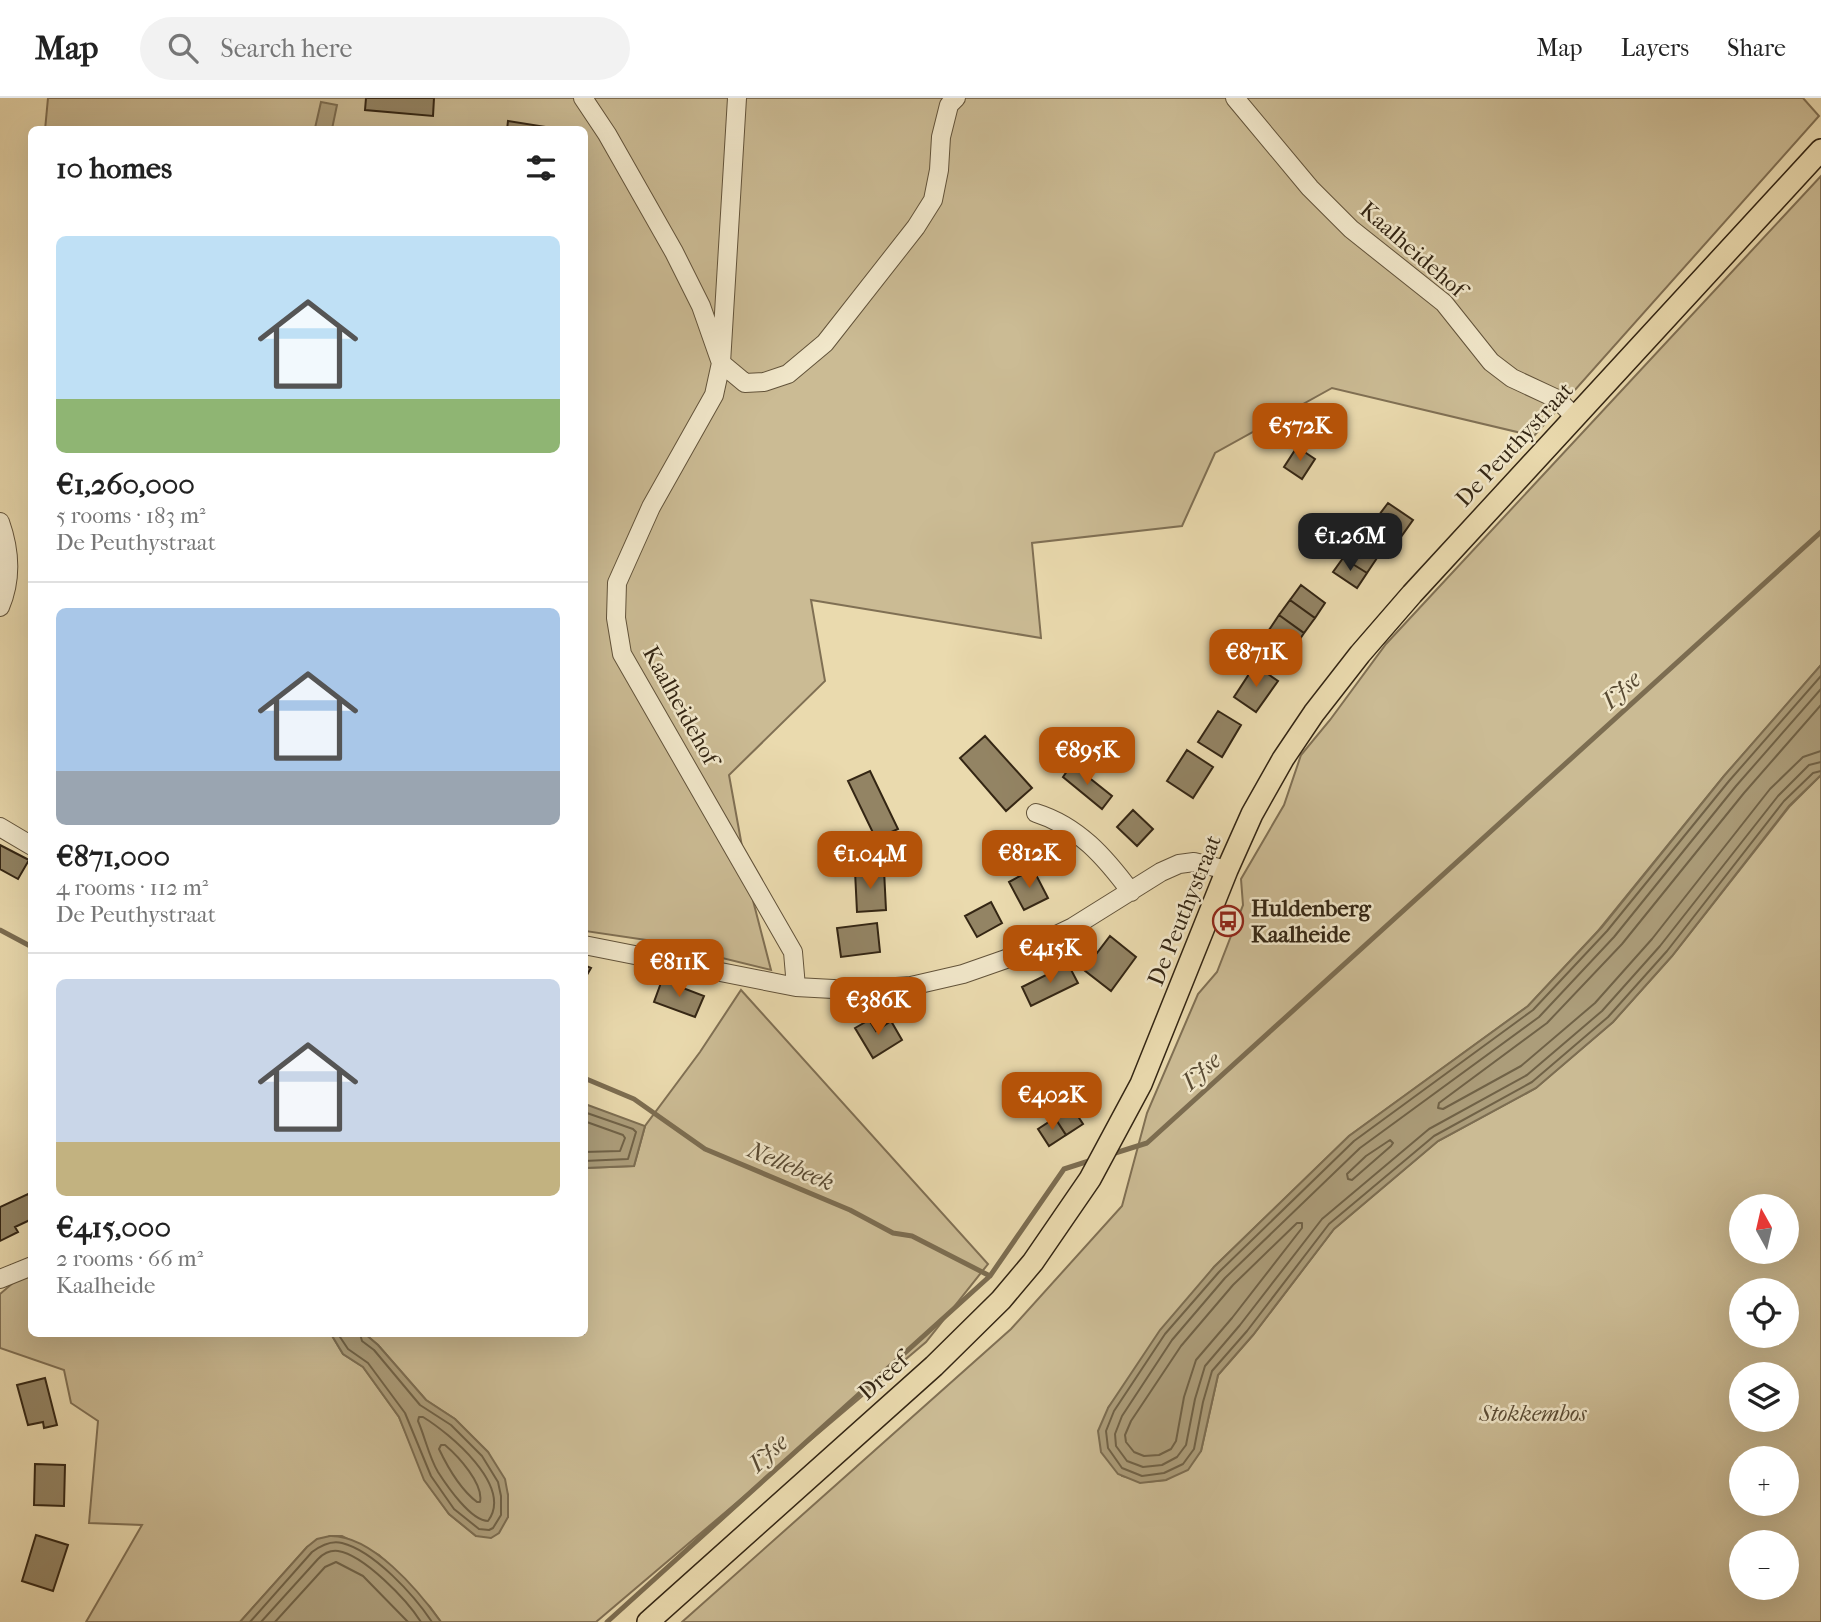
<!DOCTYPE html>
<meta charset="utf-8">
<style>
body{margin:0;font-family:"IM FELL French Canon",serif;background:#f2f2f2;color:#222;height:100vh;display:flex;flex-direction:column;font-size:26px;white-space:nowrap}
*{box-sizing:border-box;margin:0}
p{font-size:23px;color:#767676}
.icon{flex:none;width:38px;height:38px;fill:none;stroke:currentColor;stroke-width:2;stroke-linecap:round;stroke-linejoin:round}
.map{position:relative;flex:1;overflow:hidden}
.side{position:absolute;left:28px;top:28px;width:560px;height:1211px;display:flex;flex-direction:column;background:#fff;border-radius:10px;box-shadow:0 7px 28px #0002}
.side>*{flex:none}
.needle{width:46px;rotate:352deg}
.controls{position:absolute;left:1729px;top:1096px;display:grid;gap:14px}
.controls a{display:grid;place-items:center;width:70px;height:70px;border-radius:50%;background:#fff;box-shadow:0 7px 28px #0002;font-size:35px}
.price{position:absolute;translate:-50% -60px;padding:0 16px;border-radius:14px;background:#b45309;color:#fff;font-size:23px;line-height:46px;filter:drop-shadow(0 2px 4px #0008)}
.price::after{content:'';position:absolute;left:50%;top:42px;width:21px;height:16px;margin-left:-10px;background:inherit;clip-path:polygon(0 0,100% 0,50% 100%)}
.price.on{background:#222;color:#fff}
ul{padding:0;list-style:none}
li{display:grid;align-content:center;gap:14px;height:371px;padding:0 28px}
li+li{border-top:2px solid #e0e0e0}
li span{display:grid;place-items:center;height:217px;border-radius:10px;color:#555}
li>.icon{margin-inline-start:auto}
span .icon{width:126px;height:126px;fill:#fffc;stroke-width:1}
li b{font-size:30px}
h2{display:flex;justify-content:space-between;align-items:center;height:84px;padding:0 28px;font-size:30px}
header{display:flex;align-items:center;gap:42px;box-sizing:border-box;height:98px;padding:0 35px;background:#fff;border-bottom:2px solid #e0e0e0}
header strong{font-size:33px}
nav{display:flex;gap:38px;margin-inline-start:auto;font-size:24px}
.search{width:490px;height:63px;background:#f2f2f2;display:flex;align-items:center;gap:18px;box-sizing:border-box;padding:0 24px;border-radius:38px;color:#767676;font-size:26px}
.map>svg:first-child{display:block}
.green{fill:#cbbb94;stroke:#807054;stroke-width:2;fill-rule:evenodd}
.water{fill:#ac9d7a;stroke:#7c6d51;stroke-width:2}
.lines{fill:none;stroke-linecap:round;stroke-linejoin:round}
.shore{stroke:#706247;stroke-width:2}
.stream{stroke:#7c6d51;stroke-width:5}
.building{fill:#938464;stroke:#342614;stroke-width:2}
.minor-casing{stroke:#62533a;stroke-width:20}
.major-casing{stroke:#342614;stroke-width:24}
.minor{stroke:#f1e7ca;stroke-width:18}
.major{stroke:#eadaae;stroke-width:21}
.labels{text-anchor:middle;stroke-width:5;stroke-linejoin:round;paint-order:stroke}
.street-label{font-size:23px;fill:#342614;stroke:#f1e7ca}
.poi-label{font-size:23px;font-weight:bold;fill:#342614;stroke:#f1e7ca;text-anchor:start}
.park-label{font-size:23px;font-style:italic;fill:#5a4b34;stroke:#f1e7ca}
.water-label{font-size:24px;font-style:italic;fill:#584a33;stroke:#f1e7ca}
</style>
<header>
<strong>Map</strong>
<div class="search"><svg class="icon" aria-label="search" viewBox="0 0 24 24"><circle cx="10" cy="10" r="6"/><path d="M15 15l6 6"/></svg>Search here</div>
<nav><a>Map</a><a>Layers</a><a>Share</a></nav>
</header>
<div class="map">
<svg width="1821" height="1524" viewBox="0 0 1821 1524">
<rect width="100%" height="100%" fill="#eadaae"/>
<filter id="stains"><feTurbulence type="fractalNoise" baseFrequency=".00286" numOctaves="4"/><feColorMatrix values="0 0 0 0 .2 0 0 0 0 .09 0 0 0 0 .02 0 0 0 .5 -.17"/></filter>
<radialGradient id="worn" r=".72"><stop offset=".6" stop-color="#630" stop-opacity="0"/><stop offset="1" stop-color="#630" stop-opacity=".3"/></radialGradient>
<!-- green -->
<path class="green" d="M48 0H1803L1819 18 1534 338 1332 290 1215 355 1182 428 1032 445 1041 540 811 502 825 583 729 677 749 787 771 872 653 843 585 833 584 32H45Z
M1821 78V567L1724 678 1598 833 1528 908 1349 1038 1214 1169 1108 1310 1122 1378 1145 1384 1166 1382 1201 1353 1218 1277 1253 1237 1334 1131 1438 1043 1536 990 1613 924 1672 858 1790 708 1821 677V1524H682L1011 1231 1122 1108 1147 1015 1198 896 1217 874 1243 807 1241 781 1284 707 1301 657 1330 622 1386 546ZM1741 1108H1787V1153H1741ZM1741 1192H1787V1237H1741ZM1741 1276H1787V1321H1741ZM1741 1360H1787V1405H1741ZM1741 1444H1787V1489H1741Z
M741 892 988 1166 926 1244 596 1524H441L430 1509 379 1457 342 1438H330L307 1449 240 1524H86L142 1427 89 1425 98 1323 71 1305 64 1272 0 1250V1196L14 1184 31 1177 32 1236H331L343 1256 363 1269 399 1319 427 1385 449 1416 476 1438 508 1419V1397L488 1354 455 1321 426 1302 378 1247 365 1236H584L585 1070 634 1068 645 1028 700 954Z"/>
<!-- water -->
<path class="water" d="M321 4 337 7 332 31 315 30Z
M1821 567V677L1789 708 1672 858 1613 924 1536 990 1438 1043 1334 1131 1253 1237 1218 1277 1201 1353 1188 1372 1166 1382 1140 1385 1118 1376 1101 1354 1098 1333 1108 1310 1160 1232 1214 1169 1349 1038 1528 908 1602 829 1724 678Z
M585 1006 645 1028 634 1068 585 1070Z
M331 1236H365L378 1247 426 1302 455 1321 488 1354 505 1381 508 1397V1419L499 1435 491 1440 476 1438 449 1416 424 1382 399 1319 363 1269 343 1256Z
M330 1438C372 1437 418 1492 441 1524H240L307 1449 317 1441Z"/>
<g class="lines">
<!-- shore -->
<path class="shore" d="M1821 578 1729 683 1607 833 1533 912 1354 1043 1219 1174 1165 1236 1114 1313 1106 1333 1108 1350 1122 1370 1142 1378 1164 1375 1183 1366 1194 1351 1203 1304 1212 1273 1247 1233 1329 1126 1434 1038 1532 984 1608 919 1667 853 1784 703 1813 675 1821 673
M1821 591 1736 688 1614 839 1539 919 1360 1050 1225 1180 1172 1242 1122 1318 1115 1336 1116 1348 1127 1363 1143 1369 1162 1367 1177 1359 1186 1347 1195 1301 1205 1268 1240 1227 1322 1121 1429 1031 1527 977 1602 913 1660 848 1778 698 1809 667 1821 664
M1821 607 1744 695 1622 846 1547 925 1439 1005 1438 1010 1443 1011 1521 968 1595 905 1652 841 1770 691 1803 659 1821 653
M584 1014 633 1031 636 1034 628 1061 584 1063
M584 1023 623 1037 625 1040 620 1053 584 1054
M1390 1042 1393 1045 1391 1048 1352 1082 1348 1081 1347 1076 1366 1058Z
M1297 1125H1302V1130L1232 1220 1196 1262 1184 1299 1176 1343 1171 1351 1159 1357 1144 1358 1134 1354 1126 1344 1125 1337 1131 1323 1181 1248 1233 1187Z
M338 1236 348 1251 368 1265 405 1315 431 1378 454 1411 479 1431 489 1432 493 1430 501 1417V1398L498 1384 482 1358 451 1327 420 1307 374 1252 362 1243 360 1236
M419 1319H423C449 1335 514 1388 488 1423 471 1423 447 1388 438 1374 429 1359 425 1339 418 1323Z
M441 1347H445C458 1358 484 1386 480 1404H477C460 1391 448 1370 439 1351Z
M250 1524 312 1454C320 1448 331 1442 342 1445 374 1453 414 1497 432 1524
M261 1524 318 1461C323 1456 330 1452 338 1453 364 1457 407 1502 421 1524
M275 1524 325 1469 336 1464 363 1478 408 1524"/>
<!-- stream -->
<path class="stream" d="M0 832 32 849
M584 980 634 1001 705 1051 850 1112 893 1135 912 1138 990 1178
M1112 1056 1147 1045 1821 434
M607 1524 990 1178 1064 1071 1092 1062"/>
</g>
<!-- building -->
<path class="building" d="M366 0H434L433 18 365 12Z
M508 23 546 29 545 32H507Z
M1297 349 1315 361 1302 381 1284 369Z
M1388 405 1413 422 1398 443 1373 425Z
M1357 438 1381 454 1367 475 1343 460Z
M1343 460 1367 475 1357 490 1333 474Z
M1301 487 1325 505 1315 520 1290 502Z
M1290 502 1315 520 1304 535 1279 517Z
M1279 517 1304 535 1294 550 1269 532Z
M1269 532 1294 550 1283 564 1258 547Z
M1255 567 1278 583 1256 614 1234 599Z
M1218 613 1241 627 1222 659 1198 644Z
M985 638 1032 690 1006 713 960 660Z
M1187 652 1213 669 1193 700 1167 683Z
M1072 666 1112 698 1102 711 1063 679Z
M870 673 898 731 876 741 848 683Z
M1133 712 1153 731 1137 748 1117 729Z
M0 747 29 762 18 781 0 771Z
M1033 771 1048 800 1024 812 1009 784Z
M884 772 886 812 857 814 855 773Z
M991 804 1002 825 977 839 965 818Z
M877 825 880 854 841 859 837 830Z
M1110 838 1136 859 1111 893 1084 872Z
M1068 866 1078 885 1031 908 1022 889Z
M584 867 591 870 584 882Z
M662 882 704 898 695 919 654 904Z
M869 922 876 933 891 923 902 942 873 960 855 930Z
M1072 1009 1083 1026 1066 1037 1055 1020Z
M1055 1020 1066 1037 1049 1048 1038 1031Z
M28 1096 32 1103V1121L15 1129 18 1134 0 1143V1109Z
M45 1280 57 1327 44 1330 43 1324 28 1327 17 1287Z
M35 1366 65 1367 64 1408 34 1407Z
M36 1437 68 1447 53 1493 22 1483Z"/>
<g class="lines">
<!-- minor casing -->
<g class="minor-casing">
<path id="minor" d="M583 0 607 36 674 154 701 208 721 265 745 285 764 284 788 276 825 245 916 129 933 102 939 72 941 39 949 7 956 0
M737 0 721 265 714 297 651 409 617 485 616 520 622 556 793 854 796 889
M1235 0 1310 90 1351 131 1444 205 1491 264 1512 280 1557 301 1575 319
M0 424C10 452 12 481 0 509
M1036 715C1078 728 1105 759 1131 794
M0 729 32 748
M584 847 796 889 852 892 911 888 963 876 1006 861 1073 829 1161 774 1179 766 1194 764 1227 772
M0 1181 32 1168"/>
</g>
<!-- major casing -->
<g class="major-casing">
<path id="major" d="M648 1524 934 1268 1001 1202 1033 1164 1090 1081 1141 986 1227 772 1252 716 1283 661 1314 615 1360 556 1412 496 1821 52"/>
</g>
<!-- minor -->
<use href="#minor" class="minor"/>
<!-- major -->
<use href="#major" class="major"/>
</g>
<!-- icons -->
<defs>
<g id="bus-ring" transform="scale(1.575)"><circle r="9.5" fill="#f1e7ca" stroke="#8f2418" stroke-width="1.5"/><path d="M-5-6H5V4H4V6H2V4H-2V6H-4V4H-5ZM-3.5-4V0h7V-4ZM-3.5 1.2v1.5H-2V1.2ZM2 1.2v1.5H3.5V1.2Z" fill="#8f2418"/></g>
</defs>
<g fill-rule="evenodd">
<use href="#bus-ring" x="1228" y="823"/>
</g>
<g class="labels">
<!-- street labels -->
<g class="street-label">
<text transform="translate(1413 151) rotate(41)" y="8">Kaalheidehof</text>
<text transform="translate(1514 346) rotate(-47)" y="8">De Peuthystraat</text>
<text transform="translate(681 607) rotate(61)" y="8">Kaalheidehof</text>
<text transform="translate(1184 812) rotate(-68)" y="8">De Peuthystraat</text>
<text transform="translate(883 1278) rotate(-42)" y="8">Dreef</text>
</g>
<!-- poi labels -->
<g class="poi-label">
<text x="1251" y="818">Huldenberg<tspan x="1251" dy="26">Kaalheide</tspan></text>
</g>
<!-- park labels -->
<g class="park-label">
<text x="1533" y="1323">Stokkembos</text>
</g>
<!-- water labels -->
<g class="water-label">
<text transform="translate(1621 592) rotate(-42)" y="8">IJse</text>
<text transform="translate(1201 973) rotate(-42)" y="8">IJse</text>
<text transform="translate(791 1068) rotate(23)" y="8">Nellebeek</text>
<text transform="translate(768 1355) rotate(-42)" y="8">IJse</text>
</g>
</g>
<rect width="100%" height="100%" filter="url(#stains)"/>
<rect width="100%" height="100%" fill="url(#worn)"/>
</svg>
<div class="controls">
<a><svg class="needle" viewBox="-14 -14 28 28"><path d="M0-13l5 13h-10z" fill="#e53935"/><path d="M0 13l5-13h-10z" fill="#767676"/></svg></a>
<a><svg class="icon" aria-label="locate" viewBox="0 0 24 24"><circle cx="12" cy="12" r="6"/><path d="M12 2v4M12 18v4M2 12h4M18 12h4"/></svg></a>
<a><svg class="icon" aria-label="layers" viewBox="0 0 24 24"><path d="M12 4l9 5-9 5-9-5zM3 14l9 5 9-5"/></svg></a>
<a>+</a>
<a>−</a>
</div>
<b class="price" style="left:1300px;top:365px">€572K</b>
<b class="price on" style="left:1350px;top:475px">€1.26M</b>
<b class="price" style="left:1256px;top:591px">€871K</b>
<b class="price" style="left:1087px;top:689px">€895K</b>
<b class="price" style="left:1029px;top:792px">€812K</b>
<b class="price" style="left:870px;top:793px">€1.04M</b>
<b class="price" style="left:1050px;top:887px">€415K</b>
<b class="price" style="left:679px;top:901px">€811K</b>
<b class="price" style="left:878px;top:939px">€386K</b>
<b class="price" style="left:1052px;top:1034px">€402K</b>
<section class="side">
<h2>10 homes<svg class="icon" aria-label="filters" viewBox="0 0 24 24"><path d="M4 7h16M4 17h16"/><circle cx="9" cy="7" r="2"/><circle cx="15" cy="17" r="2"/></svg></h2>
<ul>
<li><span style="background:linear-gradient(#bfe0f5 75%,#8fb573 0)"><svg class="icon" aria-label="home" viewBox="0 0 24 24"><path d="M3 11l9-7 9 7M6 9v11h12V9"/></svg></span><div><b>€1,260,000</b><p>5 rooms · 183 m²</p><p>De Peuthystraat</p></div></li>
<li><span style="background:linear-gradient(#a9c7e8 75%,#9aa5b1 0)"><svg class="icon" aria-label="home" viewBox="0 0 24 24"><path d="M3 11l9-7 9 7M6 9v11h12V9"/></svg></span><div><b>€871,000</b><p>4 rooms · 112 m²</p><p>De Peuthystraat</p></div></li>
<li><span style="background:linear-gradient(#c9d6e8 75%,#c2b280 0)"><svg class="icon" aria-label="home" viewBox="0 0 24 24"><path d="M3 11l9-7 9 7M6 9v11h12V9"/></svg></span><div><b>€415,000</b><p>2 rooms · 66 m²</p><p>Kaalheide</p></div></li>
</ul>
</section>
</div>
